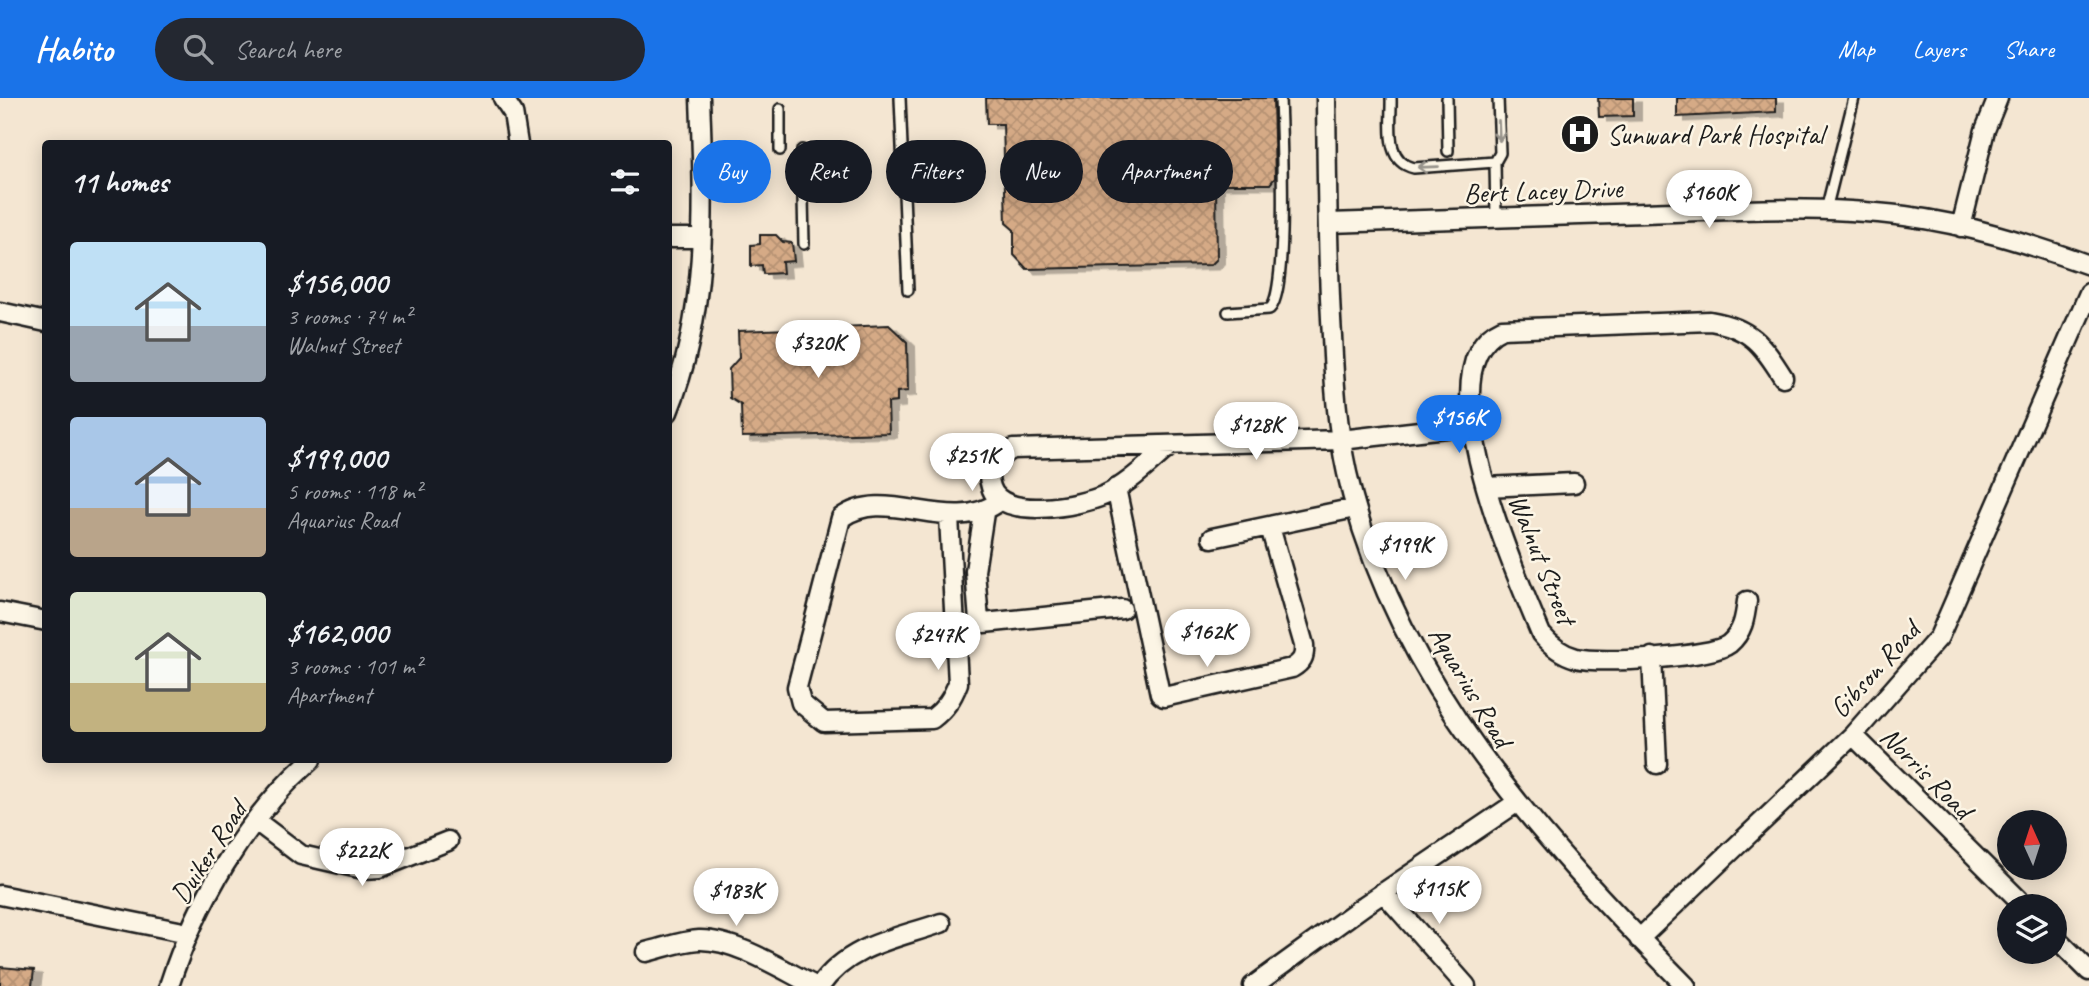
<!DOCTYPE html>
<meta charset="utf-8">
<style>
body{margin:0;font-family:Caveat,sans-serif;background:#242831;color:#f1f3f6;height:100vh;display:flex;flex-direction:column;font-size:26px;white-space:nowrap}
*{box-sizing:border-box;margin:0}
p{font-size:23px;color:#9ea1a6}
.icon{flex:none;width:38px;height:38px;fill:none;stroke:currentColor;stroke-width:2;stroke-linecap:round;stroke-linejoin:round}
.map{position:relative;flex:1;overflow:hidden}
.details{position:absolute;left:42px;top:42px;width:630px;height:623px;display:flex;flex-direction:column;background:#171b24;border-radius:7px;box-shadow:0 4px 18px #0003}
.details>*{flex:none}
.top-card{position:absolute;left:693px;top:42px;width:665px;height:63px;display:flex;gap:14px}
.needle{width:46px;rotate:357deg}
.controls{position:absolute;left:1997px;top:712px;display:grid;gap:14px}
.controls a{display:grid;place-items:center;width:70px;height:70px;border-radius:50%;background:#171b24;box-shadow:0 4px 18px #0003;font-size:35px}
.price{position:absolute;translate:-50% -60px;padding:0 16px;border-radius:24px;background:#fff;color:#222;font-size:23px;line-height:46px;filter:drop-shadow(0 2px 4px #0008)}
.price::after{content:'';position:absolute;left:50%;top:42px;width:21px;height:16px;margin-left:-10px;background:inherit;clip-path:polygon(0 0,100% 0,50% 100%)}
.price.current{background:#1a73e8;color:#fff}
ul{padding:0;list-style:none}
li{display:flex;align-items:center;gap:21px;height:175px;padding:0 28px}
li span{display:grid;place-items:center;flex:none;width:196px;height:140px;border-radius:7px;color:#555}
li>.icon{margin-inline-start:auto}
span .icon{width:84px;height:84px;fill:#fffc;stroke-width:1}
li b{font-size:30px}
h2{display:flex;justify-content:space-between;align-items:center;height:84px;padding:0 28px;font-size:30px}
.tag{padding:0 24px;border-radius:32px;background:#171b24;box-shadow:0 4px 18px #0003;font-size:24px;line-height:63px}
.tag.current{background:#1a73e8;color:#fff}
header{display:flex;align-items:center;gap:42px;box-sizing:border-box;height:98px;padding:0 35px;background:#1a73e8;color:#fff}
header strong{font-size:33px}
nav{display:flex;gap:38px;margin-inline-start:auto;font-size:24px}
.search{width:490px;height:63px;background:#242831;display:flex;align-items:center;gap:18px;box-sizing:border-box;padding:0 24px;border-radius:38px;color:#9ea1a6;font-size:26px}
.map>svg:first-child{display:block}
.building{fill:url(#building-cross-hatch);stroke:#1c1c1c;stroke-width:2;filter:url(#shadow)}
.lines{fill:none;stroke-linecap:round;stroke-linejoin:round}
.lane-casing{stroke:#1c1c1c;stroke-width:14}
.street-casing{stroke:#1c1c1c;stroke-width:23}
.lane{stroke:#fcf5e5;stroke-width:9}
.street{stroke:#fcf5e5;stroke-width:18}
.oneway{stroke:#97938b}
.labels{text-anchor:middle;stroke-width:5;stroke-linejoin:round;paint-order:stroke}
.poi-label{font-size:28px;fill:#1c1c1c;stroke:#fcf5e5;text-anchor:start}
.street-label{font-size:28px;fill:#1c1c1c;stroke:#fcf5e5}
</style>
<header>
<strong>Habito</strong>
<div class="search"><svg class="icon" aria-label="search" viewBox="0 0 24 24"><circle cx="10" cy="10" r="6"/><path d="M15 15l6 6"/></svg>Search here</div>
<nav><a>Map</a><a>Layers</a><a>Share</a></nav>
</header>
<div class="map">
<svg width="2089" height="888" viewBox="0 0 2089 888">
<defs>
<pattern id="building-cross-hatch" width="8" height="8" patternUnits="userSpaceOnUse" patternTransform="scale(1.75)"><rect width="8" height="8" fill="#d5aa86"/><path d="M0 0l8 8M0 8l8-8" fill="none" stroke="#b69273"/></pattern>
<filter id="shadow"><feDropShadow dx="8" dy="4.5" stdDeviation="0" flood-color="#0004"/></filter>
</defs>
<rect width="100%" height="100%" fill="#f4e6d2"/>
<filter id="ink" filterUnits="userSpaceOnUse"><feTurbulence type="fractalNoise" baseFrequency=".0143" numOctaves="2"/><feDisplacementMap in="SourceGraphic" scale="14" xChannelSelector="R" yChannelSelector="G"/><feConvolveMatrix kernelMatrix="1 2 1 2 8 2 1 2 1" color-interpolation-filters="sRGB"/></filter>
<g filter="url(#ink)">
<!-- building -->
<path class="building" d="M986 0H1273L1275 80 1270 86H1216L1217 161 1211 167 1027 171 1014 157V132L1006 125 1003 26H987Z
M1598 0H1633V18L1599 19Z
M1677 0H1776V14L1677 19Z
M760 137H776L783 144 792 145 794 163 782 164 783 175 763 176 762 167 751 168V147L760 146Z
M889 227 907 244 908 293 897 294V304L888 305 889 335 742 339 741 307 730 300 729 271 739 260 738 233Z
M0 869 34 872 32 888H0Z"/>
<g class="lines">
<!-- lane casing -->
<g class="lane-casing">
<path id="lane" d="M900 0 908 192
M1391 0C1392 25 1383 63 1414 70L1495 64
M1447 0 1448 53
M780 11V52
M802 52 804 146
M1826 112 1854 0
M1496 120 1495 64 1500 55 1498 0
M1228 214 1269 211C1289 201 1281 30 1280 0"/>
</g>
<!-- street casing -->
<g class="street-casing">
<path id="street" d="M503 0 513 15 518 46
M1326 0C1327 79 1327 159 1332 238 1334 283 1337 330 1347 375 1393 581 1542 742 1686 888
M1328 125C1434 122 1540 118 1645 115 1732 112 1819 107 1905 118 1967 126 2030 146 2089 167
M1961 129 1985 32 1998 0
M668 140H702
M0 214 46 224
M668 314C709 212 704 107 700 0
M1170 348C1150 364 1128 387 1105 397 1080 408 1001 423 991 389 988 380 988 371 993 362L1013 351 1341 342 1472 327
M1486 389 1574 385
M1116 390 1160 596 1164 599 1292 570C1302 564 1305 559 1304 547L1270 429
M984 415 975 473 979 523 984 525 1122 511
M949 419 958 585C952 601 945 611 932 621L824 624 801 605 797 589 841 420C886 386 952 440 999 403
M1212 440 1355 410
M1747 503C1745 520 1743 534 1729 546 1711 560 1599 566 1576 560 1561 556 1551 548 1541 536 1517 478 1421 267 1502 231L1710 223C1751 230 1762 246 1783 279
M0 514 46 523
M1652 559 1657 666
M1853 637 2025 808
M256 723 301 757 363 771 380 770 448 743
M1383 794 1466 888
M0 797 188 835
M2054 838 2089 873
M1639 841 1853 637 1939 539 2089 195
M646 854C663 850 681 843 699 842 735 841 783 872 815 888
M169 888C196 804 245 721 311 662
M820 888C849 847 895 841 941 825
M1253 888 1365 807 1516 705"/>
</g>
<!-- lane -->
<use href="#lane" class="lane"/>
<!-- street -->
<use href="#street" class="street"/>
</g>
<!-- one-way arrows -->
<defs><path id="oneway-shaft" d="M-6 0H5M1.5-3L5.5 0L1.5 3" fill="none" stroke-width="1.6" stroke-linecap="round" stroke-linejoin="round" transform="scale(1.75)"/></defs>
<g class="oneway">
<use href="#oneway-shaft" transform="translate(1499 33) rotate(87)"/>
<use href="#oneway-shaft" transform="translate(1428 69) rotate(178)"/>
</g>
</g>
<!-- icons -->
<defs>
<g id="hospital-disc" transform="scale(2.0125)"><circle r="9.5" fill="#1c1c1c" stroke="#fcf5e5"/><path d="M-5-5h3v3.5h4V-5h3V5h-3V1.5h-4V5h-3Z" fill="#fff"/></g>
</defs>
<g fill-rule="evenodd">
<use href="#hospital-disc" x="1580" y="36"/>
</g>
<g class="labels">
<!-- poi labels -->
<g class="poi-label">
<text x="1607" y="46">Sunward Park Hospital</text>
</g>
<!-- street labels -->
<g class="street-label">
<text transform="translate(1543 92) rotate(-2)" y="10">Bert Lacey Drive</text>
<text transform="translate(1543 461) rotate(68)" y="10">Walnut Street</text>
<text transform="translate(1874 571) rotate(-48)" y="10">Gibson Road</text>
<text transform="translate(1471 588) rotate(59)" y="10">Aquarius Road</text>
<text transform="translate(1927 674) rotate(45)" y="10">Norris Road</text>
<text transform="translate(208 754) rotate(-57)" y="10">Duiker Road</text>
</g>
</g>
</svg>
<div class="controls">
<a><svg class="needle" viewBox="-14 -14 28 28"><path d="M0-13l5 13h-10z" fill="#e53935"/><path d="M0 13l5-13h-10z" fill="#9ea1a6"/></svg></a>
<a><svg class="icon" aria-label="layers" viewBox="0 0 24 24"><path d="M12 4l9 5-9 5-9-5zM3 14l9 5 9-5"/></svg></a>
</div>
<b class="price" style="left:1709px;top:132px">$160K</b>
<b class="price" style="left:818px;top:282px">$320K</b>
<b class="price current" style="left:1459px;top:357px">$156K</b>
<b class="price" style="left:1256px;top:364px">$128K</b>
<b class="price" style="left:972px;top:395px">$251K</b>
<b class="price" style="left:1405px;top:484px">$199K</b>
<b class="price" style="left:1207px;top:571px">$162K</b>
<b class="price" style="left:938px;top:574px">$247K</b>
<b class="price" style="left:362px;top:790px">$222K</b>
<b class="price" style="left:1439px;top:828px">$115K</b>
<b class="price" style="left:736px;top:830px">$183K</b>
<div class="top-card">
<a class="tag current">Buy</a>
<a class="tag">Rent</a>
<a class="tag">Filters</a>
<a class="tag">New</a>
<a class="tag">Apartment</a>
</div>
<section class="details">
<h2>11 homes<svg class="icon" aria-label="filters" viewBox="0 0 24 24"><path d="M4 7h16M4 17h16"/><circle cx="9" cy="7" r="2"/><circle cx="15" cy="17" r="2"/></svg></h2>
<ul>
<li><span style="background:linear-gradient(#bfe0f5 60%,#9aa5b1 0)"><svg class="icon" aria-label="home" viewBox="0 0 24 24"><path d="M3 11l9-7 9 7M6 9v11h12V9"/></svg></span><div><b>$156,000</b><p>3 rooms · 74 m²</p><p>Walnut Street</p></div></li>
<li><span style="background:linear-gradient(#a9c7e8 65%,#b9a48a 0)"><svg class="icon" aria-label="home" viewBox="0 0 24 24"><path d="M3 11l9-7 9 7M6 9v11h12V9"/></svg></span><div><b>$199,000</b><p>5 rooms · 118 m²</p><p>Aquarius Road</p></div></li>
<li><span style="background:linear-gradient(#dfe7d0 65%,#c2b280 0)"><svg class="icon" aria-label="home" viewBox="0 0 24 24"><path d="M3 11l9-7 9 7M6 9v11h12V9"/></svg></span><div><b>$162,000</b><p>3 rooms · 101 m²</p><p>Apartment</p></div></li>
</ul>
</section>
</div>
